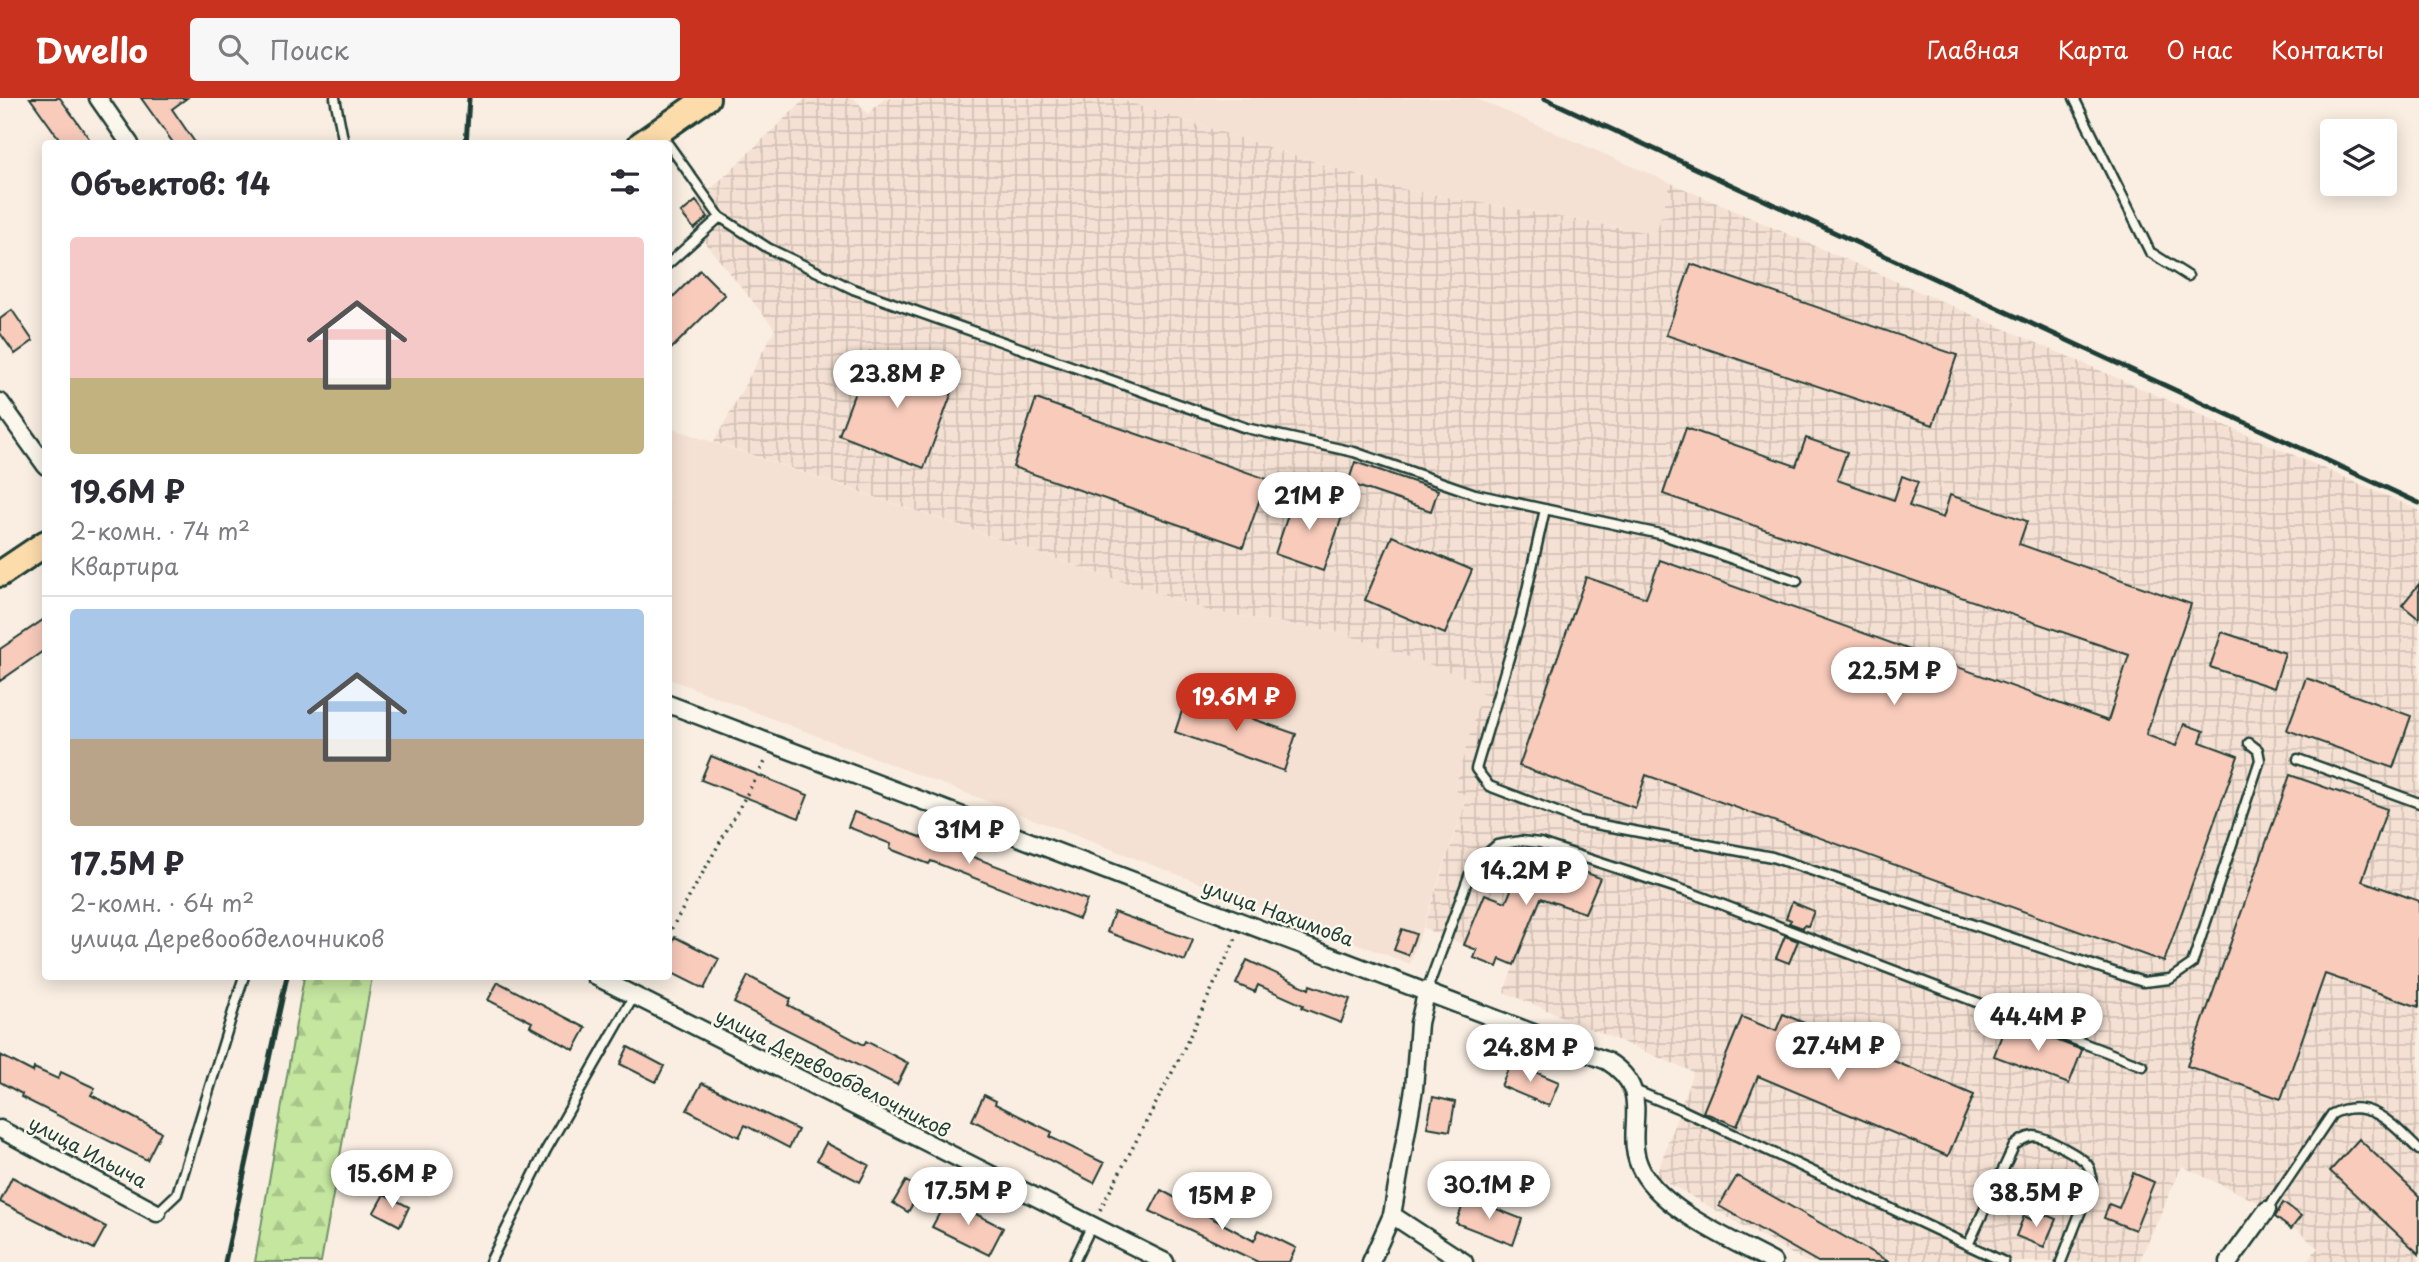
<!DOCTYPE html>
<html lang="ru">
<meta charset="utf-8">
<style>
body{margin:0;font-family:"Playpen Sans",sans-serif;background:#f7f7f7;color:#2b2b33;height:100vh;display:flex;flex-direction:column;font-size:26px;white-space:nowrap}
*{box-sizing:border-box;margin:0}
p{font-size:23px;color:#7c7c81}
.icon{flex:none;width:38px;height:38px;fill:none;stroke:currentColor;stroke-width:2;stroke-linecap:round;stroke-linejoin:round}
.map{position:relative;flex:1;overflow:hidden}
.side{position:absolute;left:42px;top:42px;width:630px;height:840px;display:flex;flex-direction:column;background:#fff;border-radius:7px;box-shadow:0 4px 18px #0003}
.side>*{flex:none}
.tools{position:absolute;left:2320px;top:21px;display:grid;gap:14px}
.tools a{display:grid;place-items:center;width:77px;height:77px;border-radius:7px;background:#fff;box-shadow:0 4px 18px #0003;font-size:35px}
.price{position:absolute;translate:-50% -60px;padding:0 16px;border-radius:24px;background:#fff;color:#222;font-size:23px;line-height:46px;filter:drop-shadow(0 2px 4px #0008)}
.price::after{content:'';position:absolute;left:50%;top:42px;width:21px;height:16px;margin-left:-10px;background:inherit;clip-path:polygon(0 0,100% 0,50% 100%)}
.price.selected{background:#c8321e;color:#fff}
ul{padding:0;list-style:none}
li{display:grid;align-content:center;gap:14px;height:371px;padding:0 28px}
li+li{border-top:2px solid #e1e1e2}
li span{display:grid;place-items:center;height:217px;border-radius:7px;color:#555}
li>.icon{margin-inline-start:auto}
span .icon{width:126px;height:126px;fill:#fffc;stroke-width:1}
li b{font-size:30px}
h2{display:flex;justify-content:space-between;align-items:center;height:84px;padding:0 28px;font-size:30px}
header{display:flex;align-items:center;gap:42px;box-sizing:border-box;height:98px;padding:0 35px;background:#c8321e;color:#fff}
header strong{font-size:33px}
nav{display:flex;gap:38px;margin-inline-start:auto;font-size:24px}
.search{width:490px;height:63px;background:#f7f7f7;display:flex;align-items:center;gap:18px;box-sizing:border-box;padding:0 24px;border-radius:7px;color:#7c7c81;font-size:26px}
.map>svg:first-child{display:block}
.built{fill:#f5e1d3}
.industrial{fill:url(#industrial-grid)}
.forest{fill:url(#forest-firs);stroke:#72926a;stroke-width:2}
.building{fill:#f8cbbb;stroke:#1f3d34;stroke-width:2}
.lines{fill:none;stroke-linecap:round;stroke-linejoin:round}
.service-casing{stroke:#1f3d34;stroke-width:13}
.minor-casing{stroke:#1f3d34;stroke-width:21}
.primary-casing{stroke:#1f3d34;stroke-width:30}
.path{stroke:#1f3d34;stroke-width:3.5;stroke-dasharray:2 5;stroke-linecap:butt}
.service{stroke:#fbf7ec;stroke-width:8}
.minor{stroke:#fbf7ec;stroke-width:16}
.primary{stroke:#fddcac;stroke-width:24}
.rail{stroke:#1f3d34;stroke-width:5}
.labels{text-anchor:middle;stroke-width:5;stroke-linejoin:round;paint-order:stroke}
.street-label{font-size:19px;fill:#1f3d34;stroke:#fbf7ec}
</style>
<header>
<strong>Dwello</strong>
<div class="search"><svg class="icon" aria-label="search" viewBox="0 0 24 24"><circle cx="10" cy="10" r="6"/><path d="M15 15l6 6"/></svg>Поиск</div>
<nav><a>Главная</a><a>Карта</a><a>О нас</a><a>Контакты</a></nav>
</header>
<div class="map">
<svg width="2419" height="1164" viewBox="0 0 2419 1164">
<defs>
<pattern id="industrial-grid" width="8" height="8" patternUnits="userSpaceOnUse" patternTransform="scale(1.75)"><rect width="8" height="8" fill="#f5e1d3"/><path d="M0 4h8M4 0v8" fill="none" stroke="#d2c2b6"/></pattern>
<pattern id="forest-firs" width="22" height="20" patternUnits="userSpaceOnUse" patternTransform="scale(1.75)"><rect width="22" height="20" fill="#c4e69f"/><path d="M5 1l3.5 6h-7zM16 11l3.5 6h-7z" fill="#a8c68a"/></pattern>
</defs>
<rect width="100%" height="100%" fill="#faeee2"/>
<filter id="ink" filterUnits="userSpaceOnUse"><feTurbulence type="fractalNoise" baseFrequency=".0143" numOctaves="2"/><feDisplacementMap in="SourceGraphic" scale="14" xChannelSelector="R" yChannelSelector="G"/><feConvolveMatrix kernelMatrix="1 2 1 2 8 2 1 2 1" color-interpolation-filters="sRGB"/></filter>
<g filter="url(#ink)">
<!-- built -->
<path class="built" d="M1115 0H1475L1671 85 1657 136 1397 90Z
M668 329 1209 513 1339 534 1485 586 1454 692 1468 697 1410 866 669 581Z"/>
<!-- industrial -->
<path class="industrial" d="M806 0H854L868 16 885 0H1115L1397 90 1656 136 1671 85 2419 412V1164H2306L2318 1150 2297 1132 2291 1131 2257 1104 2182 1068 2139 1164H1806L1656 1078 1693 974 1504 894 1514 867 1500 861 1497 869 1474 860 1477 852 1423 830 1468 698 1454 692 1484 586 1339 534 1209 513 714 344 775 231 681 115 714 88Z"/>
<!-- forest -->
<path class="forest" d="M304 879H372L321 1164H255Z"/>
<!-- building -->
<path class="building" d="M30 0H60L93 46H63Z
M141 0H187L172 11 196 46H174Z
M696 103 708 119 694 131 681 115Z
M1691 166 1957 257 1933 327 1666 237Z
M700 172 725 197 668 254V204Z
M12 212 33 243 15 256 0 235V221Z
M870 254 955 286 924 370 839 337Z
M1036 301 1267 381 1243 449 1013 369Z
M1686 330 1796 368 1806 340 1847 354 1837 382 1894 402 1902 378 1918 384 1909 408 1943 420 1950 397 2027 423 2019 446 2191 506 2146 637 2176 648 2184 626 2204 633 2200 644 2238 658 2164 864 1646 677 1635 710 1519 668 1586 479 1646 500 1660 462 2108 623 2129 557 1663 396Z
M1355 364 1438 392 1431 413 1348 385Z
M1295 396 1344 413 1323 473 1275 456Z
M1392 438 1472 472 1445 536 1365 502Z
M2419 486V521L2402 507Z
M46 520V551L0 583V551Z
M2222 534 2285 555 2274 590 2210 569Z
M2306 580 2411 618 2393 670 2287 632Z
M1187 598 1296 636 1284 673 1175 634Z
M711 658 808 697 799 720 701 682Z
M2290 677 2387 711 2362 783 2419 803V909L2325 876 2281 1001 2187 968Z
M854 714 1087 802 1079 821 931 763 929 766 890 751 891 746 848 729Z
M1528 752 1600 780 1585 815 1541 800 1514 867 1500 861 1497 869 1474 860 1477 852 1464 847 1485 796 1506 804Z
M1792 804 1814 813 1808 828 1804 827 1803 830 1789 825 1791 822 1786 820Z
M1114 814 1193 842 1185 863 1107 834Z
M1402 831 1416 836 1408 857 1394 852Z
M1785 838 1798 843 1789 865 1776 860Z
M675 839 719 861 704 891 668 873V852Z
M1247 862 1309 891 1310 887 1350 901 1341 925 1302 910 1303 907 1258 887 1255 894 1236 886Z
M748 878 791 901 788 907 864 947 866 943 908 965 897 987 734 905Z
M498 884 586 930 574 952 530 928 532 924 488 902Z
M1783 916 1974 997 1948 1058 1758 978 1737 1028 1703 1014 1742 919 1776 933Z
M2007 923 2082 952 2069 986 1994 958Z
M628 949 664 968 656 984 620 966Z
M0 957 33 974 34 970 58 981 61 974 95 990 91 997 161 1034 147 1062 21 999 22 996 0 984Z
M1511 964 1559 984 1549 1008 1501 988Z
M702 985 798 1032 789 1050 745 1027 739 1039 687 1012Z
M984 997 996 1003 995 1006 1052 1034 1050 1039 1104 1065 1094 1085 972 1022Z
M1433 999 1455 1004 1450 1033 1427 1029Z
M2359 1041 2419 1098V1156L2330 1073Z
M826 1045 869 1067 860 1084 817 1062Z
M2133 1075 2154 1084 2135 1132 2104 1120 2109 1106 2119 1110Z
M1737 1078 1889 1164H1818L1719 1108Z
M12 1079 106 1129 94 1151 0 1104Z
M906 1083 921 1092 908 1114 893 1105Z
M1161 1092 1254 1143 1259 1132 1296 1150 1289 1164H1258L1150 1113Z
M384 1096 409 1109 400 1128 374 1114Z
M1466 1099 1522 1121 1513 1147 1456 1125Z
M947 1101 1003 1130 989 1157 932 1129Z
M2283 1105 2301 1118 2291 1131 2275 1119Z
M2036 1113 2056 1121 2044 1149 2016 1138 2024 1118 2032 1122Z"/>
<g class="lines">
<!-- service casing -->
<g class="service-casing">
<path id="service" d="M335 0 344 46
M2074 0 2150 154 2188 178
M668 46 720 119 768 150 853 191 1246 330 1354 354 1475 396 1660 436 1797 483
M668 166 720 119
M1545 411 1521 519 1476 671 1489 688 1580 723 1772 759 2143 884 2170 881 2192 866 2260 662 2258 652 2249 645
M2298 661 2419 705
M1427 892 1469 778 1477 764 1497 747 1521 743 1540 745 1692 795 2143 968
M1634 992 1680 1011 2004 1164
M2267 1112 2332 1016C2369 997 2394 1028 2419 1052
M157 1115 177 1096 244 878
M1968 1147 2014 1048C2020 1043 2025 1039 2034 1038 2043 1038 2081 1058 2087 1066 2092 1072 2092 1079 2091 1087L2061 1164
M490 1164 546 1052 634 898
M1074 1164 1091 1129"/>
</g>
<!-- minor casing -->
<g class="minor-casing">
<path id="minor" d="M98 0 130 46
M0 304 46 368
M668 606 1607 963C1658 994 1620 1033 1642 1073 1664 1113 1734 1143 1773 1164
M595 878 1165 1164
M0 1031 157 1115
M1392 1117 1464 1164
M1371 1164 1392 1117 1414 991 1419 925 1427 892
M2229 1164 2267 1112"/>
</g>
<!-- primary casing -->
<g class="primary-casing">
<path id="primary" d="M641 46 707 0
M0 476 46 445"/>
</g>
<!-- path -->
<path class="path" d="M668 837 766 662
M1100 1112 1177 965 1236 840"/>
<!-- service -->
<use href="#service" class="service"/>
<!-- minor -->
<use href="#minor" class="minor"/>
<!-- primary -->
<use href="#primary" class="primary"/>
<!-- rail -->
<path class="rail" d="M1544 0 2419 405
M466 46 469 0
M225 1164 287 878"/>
</g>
</g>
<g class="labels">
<!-- street labels -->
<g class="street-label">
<text transform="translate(1278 815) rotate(20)" y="7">улица Нахимова</text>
<text transform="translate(833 975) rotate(27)" y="7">улица Деревообделочников</text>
<text transform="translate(88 1054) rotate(28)" y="7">улица Ильича</text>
</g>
</g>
</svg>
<div class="tools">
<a><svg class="icon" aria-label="layers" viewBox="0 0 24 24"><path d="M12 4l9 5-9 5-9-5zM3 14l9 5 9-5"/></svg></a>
</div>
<b class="price" style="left:897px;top:312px">23.8M ₽</b>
<b class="price" style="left:1309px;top:434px">21M ₽</b>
<b class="price" style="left:1894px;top:609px">22.5M ₽</b>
<b class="price selected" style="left:1236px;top:635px">19.6M ₽</b>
<b class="price" style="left:969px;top:768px">31M ₽</b>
<b class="price" style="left:1526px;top:809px">14.2M ₽</b>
<b class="price" style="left:2038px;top:955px">44.4M ₽</b>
<b class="price" style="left:1838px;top:984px">27.4M ₽</b>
<b class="price" style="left:1530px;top:986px">24.8M ₽</b>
<b class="price" style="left:392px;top:1112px">15.6M ₽</b>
<b class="price" style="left:1489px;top:1123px">30.1M ₽</b>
<b class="price" style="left:968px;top:1129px">17.5M ₽</b>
<b class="price" style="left:2036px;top:1131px">38.5M ₽</b>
<b class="price" style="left:1222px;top:1134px">15M ₽</b>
<section class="side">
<h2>Объектов: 14<svg class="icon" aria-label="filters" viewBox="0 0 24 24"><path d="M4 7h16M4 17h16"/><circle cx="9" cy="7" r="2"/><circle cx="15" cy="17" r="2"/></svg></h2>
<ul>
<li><span style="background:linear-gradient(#f6c9c9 65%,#c2b280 0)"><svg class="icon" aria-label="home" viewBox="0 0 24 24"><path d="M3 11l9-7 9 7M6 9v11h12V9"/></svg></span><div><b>19.6M ₽</b><p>2-комн. · 74 m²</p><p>Квартира</p></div></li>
<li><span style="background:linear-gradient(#a9c7e8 60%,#b9a48a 0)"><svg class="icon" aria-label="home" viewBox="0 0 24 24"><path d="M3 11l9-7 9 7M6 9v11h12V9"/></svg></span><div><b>17.5M ₽</b><p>2-комн. · 64 m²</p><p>улица Деревообделочников</p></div></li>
</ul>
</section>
</div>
